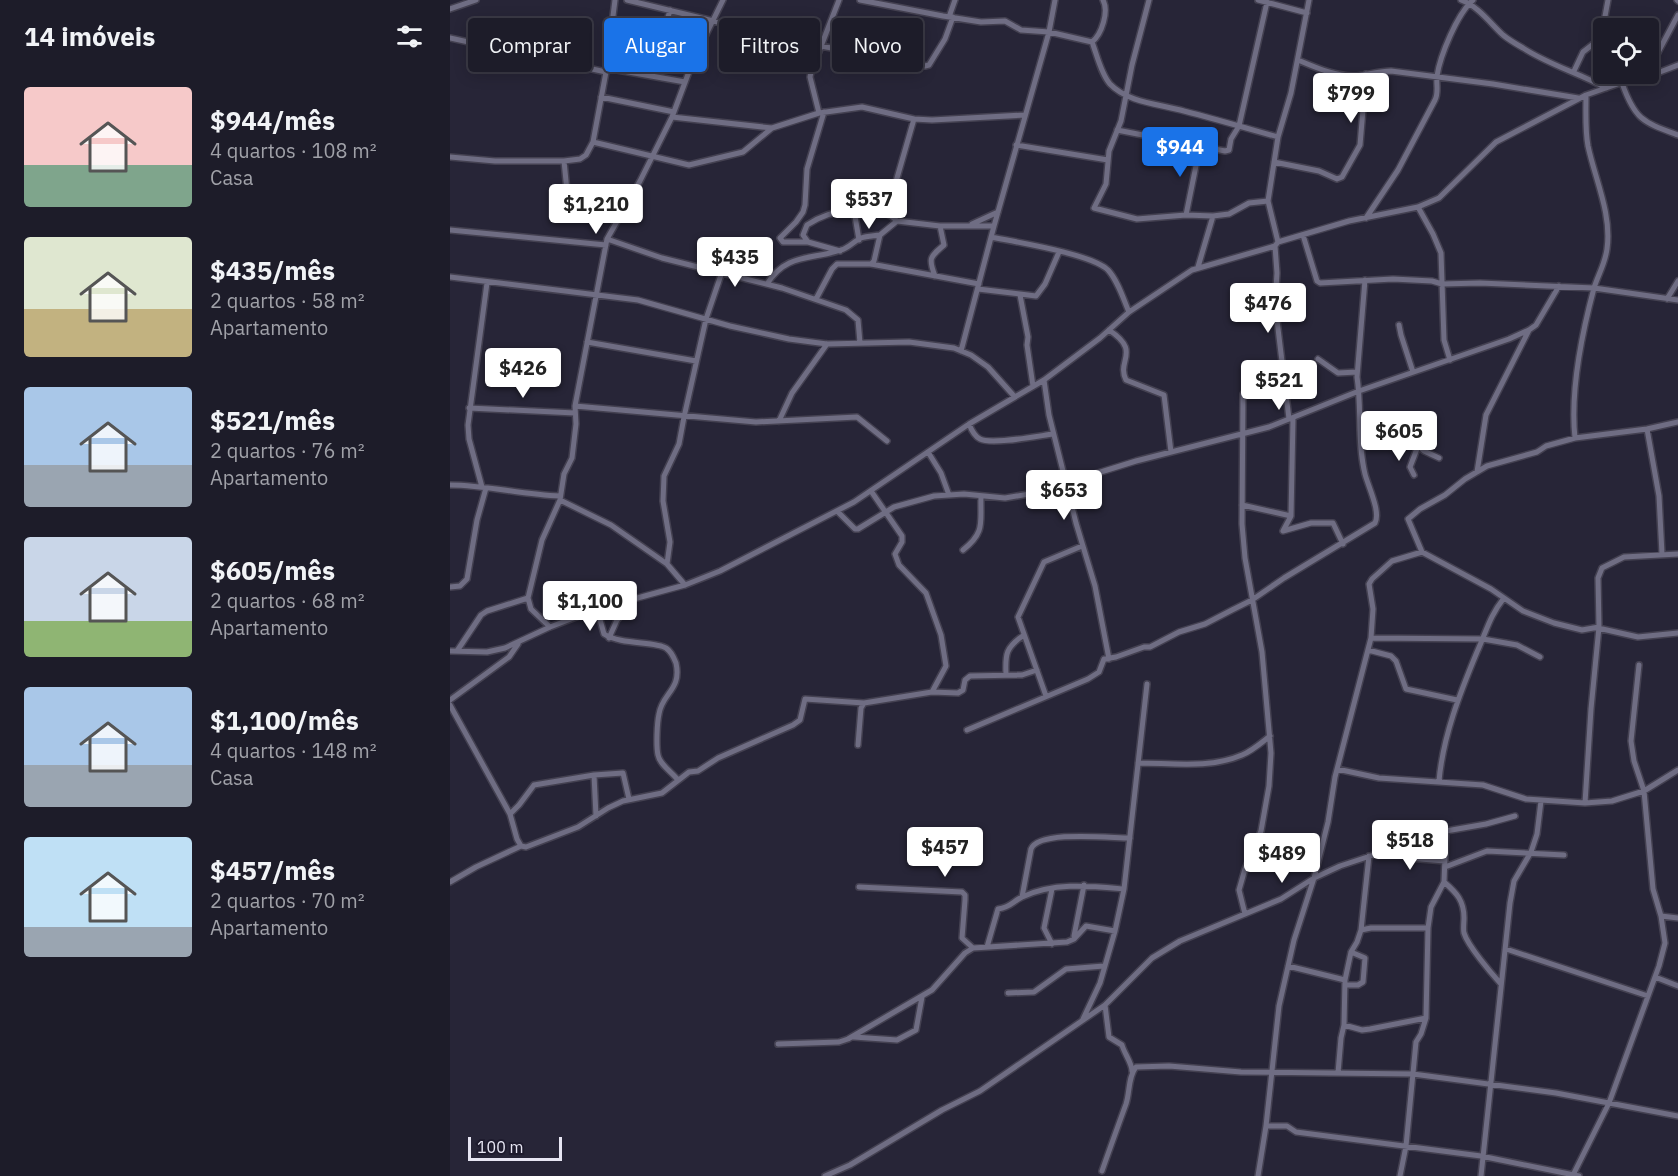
<!DOCTYPE html>
<html lang="pt">
<meta charset="utf-8">
<style>
body{margin:0;font-family:"IBM Plex Sans",sans-serif;background:#252531;color:#f1f3f6;height:100vh;display:flex;flex-direction:column;font-size:22px;white-space:nowrap}
*{box-sizing:border-box;margin:0}
p{font-size:20px;color:#a0a1a8}
.icon{flex:none;width:33px;height:33px;fill:none;stroke:currentColor;stroke-width:2;stroke-linecap:round;stroke-linejoin:round}
.map{position:relative;flex:1;overflow:hidden}
.details{display:flex;flex-direction:column;background:#1d1c29;width:450px}
.details>*{flex:none}
.top-card{position:absolute;left:18px;top:18px;width:570px;height:54px;display:flex;gap:12px}
.buttons{position:absolute;left:1143px;top:18px;display:grid;gap:12px}
.buttons a{display:grid;place-items:center;width:66px;height:66px;border-radius:6px;background:#1d1c29;box-shadow:0 3px 15px #0003,0 0 0 2px #3b3a46;font-size:30px}
.scale{position:absolute;left:18px;bottom:15px;width:94px;box-sizing:border-box;padding-left:6px;border:3px solid #e7e6f3;border-top:0;font-size:16px;line-height:21px;white-space:nowrap;color:#e7e6f3;-webkit-text-stroke:4px #1e1b2d;paint-order:stroke}
.price{position:absolute;translate:-50% -51px;padding:0 14px;border-radius:6px;background:#fff;color:#222;font-size:20px;line-height:39px;filter:drop-shadow(0 2px 3px #0008)}
.price::after{content:'';position:absolute;left:50%;top:36px;width:18px;height:14px;margin-left:-9px;background:inherit;clip-path:polygon(0 0,100% 0,50% 100%)}
.price.current{background:#1a73e8;color:#fff}
ul{padding:0;list-style:none}
li{display:flex;align-items:center;gap:18px;height:150px;padding:0 24px}
li span{display:grid;place-items:center;flex:none;width:168px;height:120px;border-radius:6px;color:#555}
li>.icon{margin-inline-start:auto}
span .icon{width:72px;height:72px;fill:#fffc;stroke-width:1}
li b{font-size:26px}
h2{display:flex;justify-content:space-between;align-items:center;height:72px;padding:0 24px;font-size:26px}
.chip{padding:0 21px;border-radius:6px;background:#1d1c29;box-shadow:0 3px 15px #0003,0 0 0 2px #3b3a46;font-size:21px;line-height:54px}
.chip.current{background:#1a73e8;color:#fff}
main{display:flex;flex:1;min-height:0}
.map>svg:first-child{display:block}
.lines{fill:none;stroke-linecap:round;stroke-linejoin:round}
.street-casing{stroke:#444151;stroke-width:8}
.street{stroke:#6f6d83;stroke-width:5}
</style>
<main>
<section class="details">
<h2>14 imóveis<svg class="icon" aria-label="filters" viewBox="0 0 24 24"><path d="M4 7h16M4 17h16"/><circle cx="9" cy="7" r="2"/><circle cx="15" cy="17" r="2"/></svg></h2>
<ul>
<li><span style="background:linear-gradient(#f6c9c9 65%,#7fa58c 0)"><svg class="icon" aria-label="home" viewBox="0 0 24 24"><path d="M3 11l9-7 9 7M6 9v11h12V9"/></svg></span><div><b>$944/mês</b><p>4 quartos · 108 m²</p><p>Casa</p></div></li>
<li><span style="background:linear-gradient(#dfe7d0 60%,#c2b280 0)"><svg class="icon" aria-label="home" viewBox="0 0 24 24"><path d="M3 11l9-7 9 7M6 9v11h12V9"/></svg></span><div><b>$435/mês</b><p>2 quartos · 58 m²</p><p>Apartamento</p></div></li>
<li><span style="background:linear-gradient(#a9c7e8 65%,#9aa5b1 0)"><svg class="icon" aria-label="home" viewBox="0 0 24 24"><path d="M3 11l9-7 9 7M6 9v11h12V9"/></svg></span><div><b>$521/mês</b><p>2 quartos · 76 m²</p><p>Apartamento</p></div></li>
<li><span style="background:linear-gradient(#c9d6e8 70%,#8fb573 0)"><svg class="icon" aria-label="home" viewBox="0 0 24 24"><path d="M3 11l9-7 9 7M6 9v11h12V9"/></svg></span><div><b>$605/mês</b><p>2 quartos · 68 m²</p><p>Apartamento</p></div></li>
<li><span style="background:linear-gradient(#a9c7e8 65%,#9aa5b1 0)"><svg class="icon" aria-label="home" viewBox="0 0 24 24"><path d="M3 11l9-7 9 7M6 9v11h12V9"/></svg></span><div><b>$1,100/mês</b><p>4 quartos · 148 m²</p><p>Casa</p></div></li>
<li><span style="background:linear-gradient(#bfe0f5 75%,#9aa5b1 0)"><svg class="icon" aria-label="home" viewBox="0 0 24 24"><path d="M3 11l9-7 9 7M6 9v11h12V9"/></svg></span><div><b>$457/mês</b><p>2 quartos · 70 m²</p><p>Apartamento</p></div></li>
</ul>
</section>
<div class="map">
<svg width="1228" height="1176" viewBox="0 0 1228 1176">
<rect width="100%" height="100%" fill="#272537"/>
<g class="lines">
<!-- street casing -->
<g class="street-casing">
<path id="street" d="M177 0 280 25 333 32 371 46 475 66 479 65 495 39 503 17
M410 0 493 16 531 22 555 21 571 30 599 32 642 42
M653 0C659 11 652 34 642 42 647 55 651 74 660 84 678 103 710 104 734 111 765 119 796 128 828 137
M699 0 682 65 671 121 659 151 656 184 644 208 687 219 736 215 763 216
M808 0 857 13
M1011 0C1028 6 1040 23 1053 35 1059 40 1066 44 1073 48 1099 65 1129 73 1156 88
M1227 0 1228 1
M0 9 26 0
M499 17 505 0
M0 38 156 72
M159 43 243 61
M208 54 220 10
M848 60C865 67 884 76 903 76 916 76 927 71 941 71L1043 84 1128 98
M156 68 235 82
M1124 71 1133 52 1151 38 1158 0
M1198 71 1228 15
M1196 74 1210 72 1228 65
M1172 83C1185 120 1193 122 1228 135
M151 97 224 112
M369 113 360 77 361 72 389 0
M222 117 322 128 369 113 412 107 464 119 482 120 575 115
M667 130 775 151 779 150 781 139 789 126 817 2
M143 142 239 165 293 152 322 128
M566 145 658 160
M0 157 45 161H114L130 159 136 155 143 142 156 72 165 0
M114 161 118 201 122 204 170 216
M824 162 869 171 887 179 892 177 910 145 916 74
M968 207 983 234 991 253 994 340 1000 360
M404 210 409 240
M442 215 445 185 464 119
M736 215 750 146
M916 218 948 170 985 100C989 92 986 85 987 76 990 56 1007 14 1023 0
M522 224 548 212
M0 230 156 245
M853 235 867 281 870 283 943 279 982 281 992 284 1030 283 1144 288 1228 300
M541 237C566 242 642 254 658 270 668 281 673 298 679 312
M157 239 212 258 332 288 396 310 408 320 410 343
M358 242H333L330 238 346 222 353 212 355 205 357 169 374 112
M828 242 818 201 828 137 841 93 859 0
M825 246 827 273 825 304 839 419
M390 251 358 242 353 235 357 225C379 210 426 200 447 221
M421 264 424 261 430 235 447 221 490 226H544
M748 267 763 216 779 214 799 203 818 201
M485 276C478 258 480 257 494 245L490 226
M0 277 188 300 280 326 339 339 377 344 459 342 504 348 521 355 538 367 564 396
M317 284C336 253 361 260 391 250 399 248 404 241 411 238 417 236 424 236 430 235
M528 289 586 296 595 284 609 252
M570 295 578 337 577 345 583 386
M366 299 382 269 387 264H421L529 284
M1217 299 1228 281
M949 325 951 335 963 372
M659 330C692 352 666 360 676 380L714 395 721 452
M137 342 246 361
M511 351 544 226 599 32 605 0
M868 359 888 373 907 372
M594 380 599 415 626 523 645 586 659 659
M125 406 306 422 407 417 437 441
M19 408 125 413
M843 419 841 516 833 531 861 523H883L893 544
M329 421 342 393 377 344
M519 424C521 429 524 436 530 439 542 445 588 436 603 434
M911 429 952 431 974 451 989 458
M1197 429 1209 496 1212 554
M1125 438C1120 392 1132 333 1144 288 1148 275 1155 264 1157 249 1162 214 1145 179 1138 146 1135 130 1136 111 1136 95
M478 452 491 473 499 495
M1027 472 1036 415 1079 330
M964 475 960 467 968 446
M0 485C37 485 73 495 110 496
M32 487 19 439 18 425 37 283
M421 491 452 536V542L445 554 449 565 476 593 491 635 496 666 482 692
M110 500 161 525 217 564 235 585
M792 505 841 516
M387 511 405 529H408L444 507 484 496 514 494 555 498 609 489 622 481 686 461 819 427 909 391 1059 339 1079 330 1086 325 1109 286
M513 550C536 532 530 522 531 496
M217 564 220 542 213 501 214 476 229 444 234 417 256 319 272 272
M0 587 10 586 17 579 27 520 36 488
M147 609 154 634C170 645 206 641 216 648 221 651 224 658 226 663 232 690 212 693 209 714 207 723 206 746 208 755 210 765 222 772 228 780
M100 627 81 609 78 598 92 540 110 500 114 474 122 458 126 424 125 406 157 239 190 181 222 117 243 61 273 0
M1149 627 1132 630 1104 623 1073 611 1041 589 972 552 958 519 970 509 995 495 1015 479 1037 466 1087 452 1096 446 1125 438 1197 429 1228 422
M1148 628 1188 637 1228 633
M159 638 167 620 179 607 183 599
M921 638 1033 639 1067 645 1090 657
M918 650 941 656 946 661 956 689 1007 700
M0 651 37 652 55 648 100 627 147 609 235 585 270 571 404 502 519 424 594 380 650 338 679 312 742 270 825 246 828 242 899 221 968 207 989 198 1046 142 1136 95 1196 74
M7 651 31 615 37 611 78 598
M556 674C555 654 556 647 574 635
M596 696 568 617 594 562 632 546
M0 700 59 657 68 644
M0 705 60 814 67 839 71 846 76 847 128 827 158 808 173 801 212 793 239 772 248 771 268 758 343 725 350 720 355 699 414 703
M517 730 638 679 649 672 654 659 666 657 694 647H700L729 632 755 624 782 610 802 600 834 578 925 523C931 512 918 486 915 474 907 442 912 409 907 377L915 280
M408 745 411 708 414 703 482 692 508 693 513 690 515 680 520 676 572 675 587 670
M688 763C721 763 760 769 792 755 802 751 811 743 820 736
M887 769 929 778 1033 785 1076 799 1135 803 1162 801 1194 791 1228 770
M144 775 146 816
M989 781C993 736 1010 693 1027 652 1037 630 1039 617 1054 598
M1135 803 1141 709 1149 627 1148 578 1152 568 1174 557 1228 554
M60 814 69 805 84 785 144 775 173 773 179 799
M953 845 955 856 958 858 995 861
M995 867 1037 851 1114 855
M0 882 26 867 71 846
M994 882C1007 893 1014 901 1014 918 1014 922 1013 929 1014 933 1018 946 1041 973 1051 984
M409 887 512 892 515 895V900L512 938 523 948
M572 897 581 849C589 830 660 838 680 838
M795 914 789 890 795 869 811 831 819 786 821 753 812 652 795 558 792 524 793 394 797 389 836 394
M1211 916 1228 918
M911 930 921 928H978
M624 936 634 885
M602 944 594 928 602 889
M537 947 548 909C561 907 562 902 572 897 604 882 640 886 674 889
M1056 949 1198 996
M838 966 895 980
M1205 977 1228 986
M895 985H908L913 982 915 958 901 952
M558 993 584 992 616 969 654 966
M655 1005 659 1037 672 1045C674 1053 682 1063 682 1071
M633 1019 650 983 665 931 674 889 697 684
M894 1025 912 1030 920 1029 976 1018
M404 1037 447 1040 466 1030 472 997
M328 1044 389 1042 398 1039 482 990 515 953 523 948 617 942 624 939 636 926 665 931
M888 1073 891 1038 894 1025 895 980 901 952 907 942 911 930 919 856
M816 1126H837L846 1132 1031 1156 1129 1176
M652 1171C660 1148 668 1126 676 1104 680 1092 678 1077 686 1067L719 1066 791 1072 963 1074 1106 1093 1228 1116
M1123 1175 1159 1103 1209 966 1215 943 1211 916 1203 889 1194 791 1184 761 1181 741 1189 665
M375 1176 400 1165 492 1110 530 1091 655 1005 702 958 730 941 831 899 864 878 890 866 996 831 1036 824 1065 816
M808 1176 816 1126 829 1006 844 940 864 878 878 822 885 777 921 638 923 609 919 584 922 579 942 561 972 552
M950 1176 956 1146 966 1042 971 1034 976 1018 978 928 981 907 994 882 996 831
M1031 1176 1060 903 1064 881 1081 852 1087 834 1091 801"/>
</g>
<!-- street -->
<use href="#street" class="street"/>
</g>
</svg>
<div class="buttons">
<a><svg class="icon" aria-label="locate" viewBox="0 0 24 24"><circle cx="12" cy="12" r="6"/><path d="M12 2v4M12 18v4M2 12h4M18 12h4"/></svg></a>
</div>
<div class="scale">100 m</div>
<b class="price" style="left:901px;top:124px">$799</b>
<b class="price current" style="left:730px;top:178px">$944</b>
<b class="price" style="left:419px;top:230px">$537</b>
<b class="price" style="left:146px;top:235px">$1,210</b>
<b class="price" style="left:285px;top:288px">$435</b>
<b class="price" style="left:818px;top:334px">$476</b>
<b class="price" style="left:73px;top:399px">$426</b>
<b class="price" style="left:829px;top:411px">$521</b>
<b class="price" style="left:949px;top:462px">$605</b>
<b class="price" style="left:614px;top:521px">$653</b>
<b class="price" style="left:140px;top:632px">$1,100</b>
<b class="price" style="left:960px;top:871px">$518</b>
<b class="price" style="left:495px;top:878px">$457</b>
<b class="price" style="left:832px;top:884px">$489</b>
<div class="top-card">
<a class="chip">Comprar</a>
<a class="chip current">Alugar</a>
<a class="chip">Filtros</a>
<a class="chip">Novo</a>
</div>
</div>
</main>
